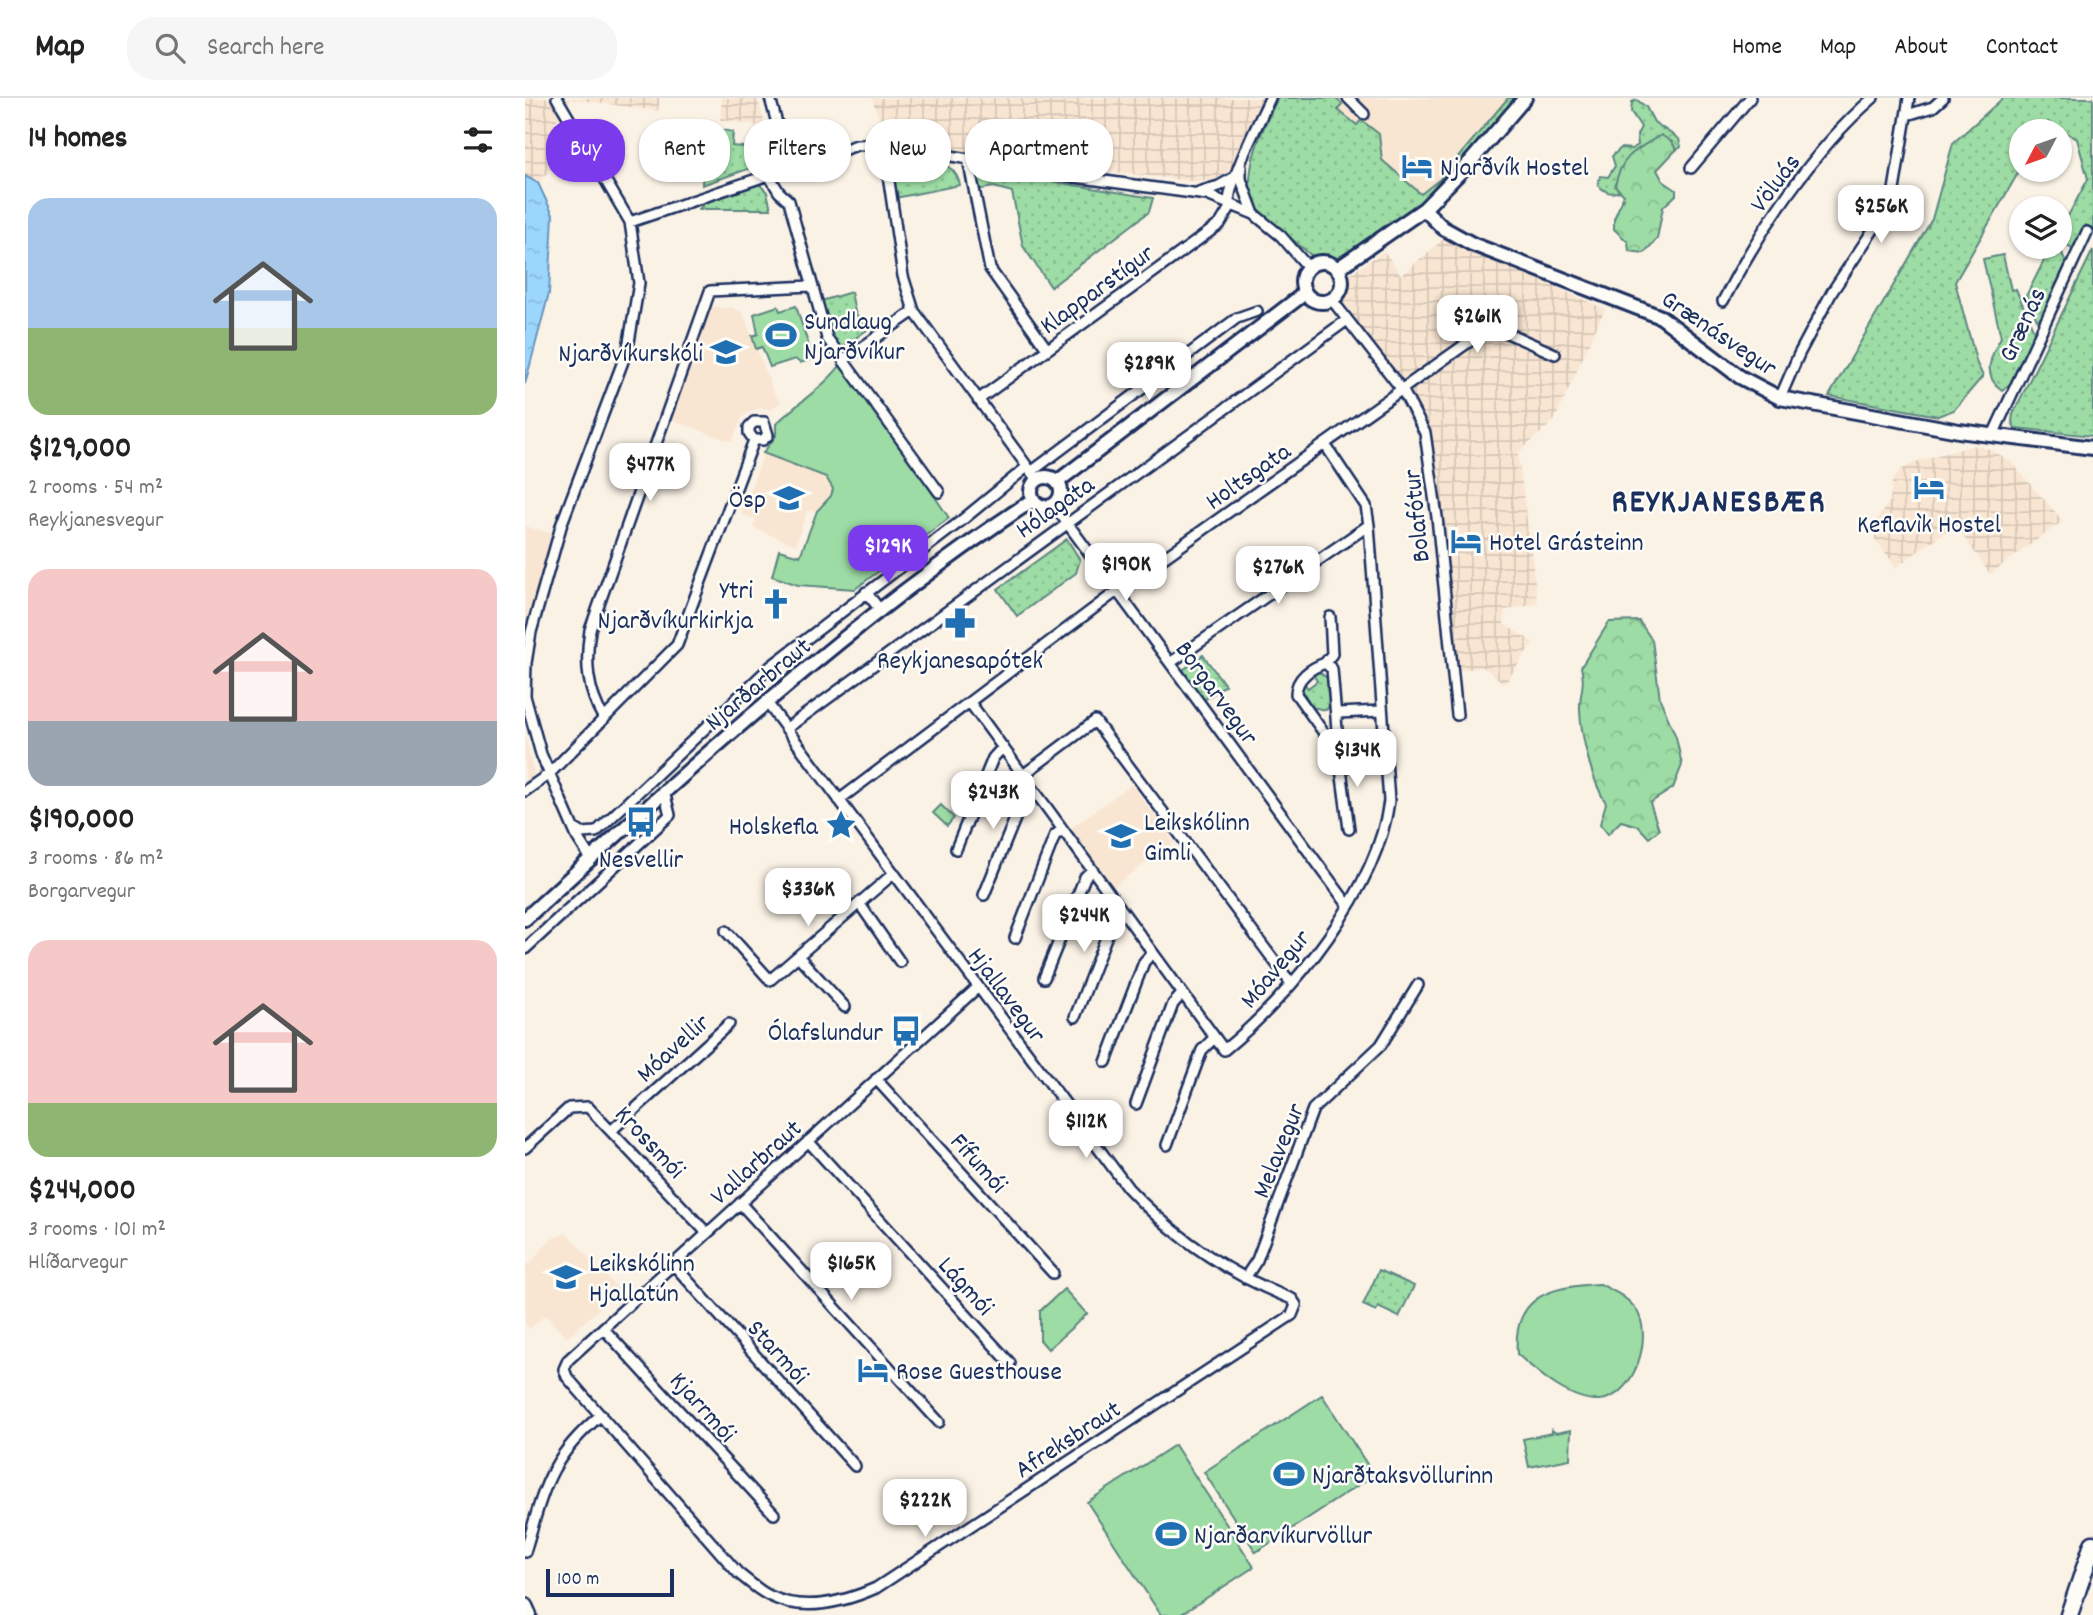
<!DOCTYPE html>
<meta charset="utf-8">
<style>
body{margin:0;font-family:Dekko,sans-serif;background:#f6f6f6;color:#222;height:100vh;display:flex;flex-direction:column;font-size:26px;white-space:nowrap}
*{box-sizing:border-box;margin:0}
p{font-size:23px;color:#767676}
.icon{flex:none;width:38px;height:38px;fill:none;stroke:currentColor;stroke-width:2;stroke-linecap:round;stroke-linejoin:round}
.map{position:relative;flex:1;overflow:hidden}
.panel{display:flex;flex-direction:column;background:#fff;width:525px}
.panel>*{flex:none}
.banner{position:absolute;left:21px;top:21px;width:665px;height:63px;display:flex;gap:14px}
.needle{width:46px;rotate:229deg}
.controls{position:absolute;left:1484px;top:21px;display:grid;gap:14px}
.controls a{display:grid;place-items:center;width:63px;height:63px;border-radius:50%;background:#fff;box-shadow:0 2px 5px #0004;font-size:35px}
.scale{position:absolute;left:21px;bottom:18px;width:128px;box-sizing:border-box;padding-left:7px;border:4px solid #1b2f5e;border-top:0;font-size:19px;line-height:24px;white-space:nowrap;color:#1b2f5e;-webkit-text-stroke:5px #fdfcf7;paint-order:stroke}
.price{position:absolute;translate:-50% -60px;padding:0 16px;border-radius:14px;background:#fff;color:#222;font-size:23px;line-height:46px;filter:drop-shadow(0 2px 4px #0008)}
.price::after{content:'';position:absolute;left:50%;top:42px;width:21px;height:16px;margin-left:-10px;background:inherit;clip-path:polygon(0 0,100% 0,50% 100%)}
.price.current{background:#7c3aed;color:#fff}
ul{padding:0;list-style:none}
li{display:grid;align-content:center;gap:14px;height:371px;padding:0 28px}
li span{display:grid;place-items:center;height:217px;border-radius:21px;color:#555}
li>.icon{margin-inline-start:auto}
span .icon{width:126px;height:126px;fill:#fffc;stroke-width:1}
li b{font-size:30px}
h2{display:flex;justify-content:space-between;align-items:center;height:84px;padding:0 28px;font-size:30px}
.pill{padding:0 24px;border-radius:28px;background:#fff;box-shadow:0 2px 5px #0004;font-size:24px;line-height:63px}
.pill.current{background:#7c3aed;color:#fff}
header{display:flex;align-items:center;gap:42px;box-sizing:border-box;height:98px;padding:0 35px;background:#fff;border-bottom:2px solid #e0e0e0}
header strong{font-size:33px}
nav{display:flex;gap:38px;margin-inline-start:auto;font-size:24px}
.search{width:490px;height:63px;background:#f6f6f6;display:flex;align-items:center;gap:18px;box-sizing:border-box;padding:0 24px;border-radius:28px;color:#767676;font-size:26px}
main{display:flex;flex:1;min-height:0}
.map>svg:first-child{display:block}
.built{fill:#f9e6d2}
.industrial{fill:url(#industrial-grid)}
.grass{fill:url(#grass-dots);stroke:#5c8681;stroke-width:2}
.forest{fill:url(#forest-crowns);stroke:#5c8681;stroke-width:2}
.park{fill:#9ddca4;stroke:#5c8681;stroke-width:2}
.water{fill:url(#water-ripples);stroke:#6894bd;stroke-width:2}
.lines{fill:none;stroke-linecap:round;stroke-linejoin:round}
.street-casing{stroke:#1b2f5e;stroke-width:14}
.secondary-casing{stroke:#1b2f5e;stroke-width:18}
.primary-casing{stroke:#1b2f5e;stroke-width:19}
.highway-casing{stroke:#1b2f5e;stroke-width:21}
.street{stroke:#fdfcf7;stroke-width:9}
.secondary{stroke:#fdfcf7;stroke-width:12}
.primary{stroke:#fdfcf7;stroke-width:14}
.highway{stroke:#fdfcf7;stroke-width:16}
.labels{text-anchor:middle;stroke-width:5;stroke-linejoin:round;paint-order:stroke}
.poi-label{font-size:26px;fill:#1b2f5e;stroke:#fdfcf7;text-anchor:start}
.street-label{font-size:26px;fill:#1b2f5e;stroke:#fdfcf7}
.district-label{font-size:33px;font-weight:bold;letter-spacing:2px;fill:#1b2f5e;stroke:#fdfcf7}
</style>
<header>
<strong>Map</strong>
<div class="search"><svg class="icon" aria-label="search" viewBox="0 0 24 24"><circle cx="10" cy="10" r="6"/><path d="M15 15l6 6"/></svg>Search here</div>
<nav><a>Home</a><a>Map</a><a>About</a><a>Contact</a></nav>
</header>
<main>
<section class="panel">
<h2>14 homes<svg class="icon" aria-label="filters" viewBox="0 0 24 24"><path d="M4 7h16M4 17h16"/><circle cx="9" cy="7" r="2"/><circle cx="15" cy="17" r="2"/></svg></h2>
<ul>
<li><span style="background:linear-gradient(#a9c7e8 60%,#8fb573 0)"><svg class="icon" aria-label="home" viewBox="0 0 24 24"><path d="M3 11l9-7 9 7M6 9v11h12V9"/></svg></span><div><b>$129,000</b><p>2 rooms · 54 m²</p><p>Reykjanesvegur</p></div></li>
<li><span style="background:linear-gradient(#f6c9c9 70%,#9aa5b1 0)"><svg class="icon" aria-label="home" viewBox="0 0 24 24"><path d="M3 11l9-7 9 7M6 9v11h12V9"/></svg></span><div><b>$190,000</b><p>3 rooms · 86 m²</p><p>Borgarvegur</p></div></li>
<li><span style="background:linear-gradient(#f6c9c9 75%,#8fb573 0)"><svg class="icon" aria-label="home" viewBox="0 0 24 24"><path d="M3 11l9-7 9 7M6 9v11h12V9"/></svg></span><div><b>$244,000</b><p>3 rooms · 101 m²</p><p>Hlíðarvegur</p></div></li>
</ul>
</section>
<div class="map">
<svg width="1568" height="1517" viewBox="0 0 1568 1517">
<defs>
<pattern id="industrial-grid" width="8" height="8" patternUnits="userSpaceOnUse" patternTransform="scale(1.75)"><rect width="8" height="8" fill="#f9e6d2"/><path d="M0 4h8M4 0v8" fill="none" stroke="#d5c6b7"/></pattern>
<pattern id="grass-dots" width="8" height="8" patternUnits="userSpaceOnUse" patternTransform="scale(1.75)"><rect width="8" height="8" fill="#9ddca4"/><path d="M2 2h.1M6 6h.1" fill="none" stroke="#87bd90" stroke-width="1.8" stroke-linecap="round"/></pattern>
<pattern id="forest-crowns" width="20" height="18" patternUnits="userSpaceOnUse" patternTransform="scale(1.75)"><rect width="20" height="18" fill="#9ddca4"/><path d="M2 6a3 3 0 1 1 6 0M12 15a3 3 0 1 1 6 0" fill="none" stroke="#87bd90"/></pattern>
<pattern id="water-ripples" width="26" height="14" patternUnits="userSpaceOnUse" patternTransform="scale(1.75)"><rect width="26" height="14" fill="#9bd7fc"/><path d="M2 4q2-2 4 0t4 0M15 11q2-2 4 0t4 0" fill="none" stroke="#85b9da"/></pattern>
</defs>
<rect width="100%" height="100%" fill="#fbf2e6"/>
<filter id="ink" filterUnits="userSpaceOnUse"><feTurbulence type="fractalNoise" baseFrequency=".0143" numOctaves="2"/><feDisplacementMap in="SourceGraphic" scale="14" xChannelSelector="R" yChannelSelector="G"/><feConvolveMatrix kernelMatrix="1 2 1 2 8 2 1 2 1" color-interpolation-filters="sRGB"/></filter>
<g filter="url(#ink)">
<!-- built -->
<path class="built" d="M810 0H983L915 81 896 97 857 62 833 27 812 11 817 6Z
M191 208 198 211 206 209 218 215 248 293 256 304 246 312 237 310 223 314 217 320 207 344 147 322 184 210Z
M239 355 301 379 307 387 306 398 292 413H282L271 447 228 430 231 421 216 416Z
M0 428 28 436 0 550Z
M0 637 9 676 1 685 0 684Z
M607 686 649 745 585 791 543 732Z
M42 1135 94 1192 42 1240 20 1217 5 1231 0 1226V1166H4L26 1141Z"/>
<!-- industrial -->
<path class="industrial" d="M0 0H135L133 13 47 1 31 23 27 70 13 85 0 78Z
M197 0H232L241 29 195 22Z
M347 0H737L705 73 689 82 673 84 500 63 360 40Z
M920 140 1080 211 1029 323 993 355 1013 506 980 512 979 526 1008 544 980 586 958 569 930 573 901 329 890 305 819 205 824 177 859 153 876 177Z
M1450 347 1467 352 1486 364 1538 423 1465 476 1430 427 1371 469 1348 438 1349 425 1365 403 1367 384 1374 373 1395 362Z"/>
<!-- grass -->
<path class="grass" d="M753 0H810L817 6 813 12 832 27 836 22 854 36 857 62 896 96 915 81 983 0H994L943 61 898 105 821 161 787 158 730 110C715 76 737 31 753 0Z
M1478 0H1568V131L1561 127 1548 150 1543 148 1537 136 1538 127 1563 81 1552 41 1523 24 1517 33H1496V70L1430 184 1452 266 1458 278 1429 312 1413 318 1304 298 1407 121 1428 45Z
M1112 2 1121 9 1129 24 1154 41 1156 49 1151 52 1147 44 1090 88 1095 93C1085 97 1080 94 1073 87L1075 78 1083 79 1090 68 1087 58 1096 50 1107 51 1113 47 1112 37 1116 29 1106 14 1107 4Z
M179 28 208 34 207 48 240 51 243 64 177 87Z
M264 36 299 48 281 56 258 45 256 37Z
M373 59C398 62 429 59 435 87L370 100 365 67Z
M446 72 451 71 628 100 624 114 526 189 498 148 487 94 469 89 451 92Z
M234 86 242 94 246 111H174L182 102Z
M1526 149H1535L1542 169 1520 218 1512 222 1501 198Z
M1568 152V338L1490 330 1487 324 1488 316Z
M1478 157 1486 192 1491 191 1510 236 1485 286 1477 292C1456 278 1466 257 1476 239L1458 161Z
M326 194 330 214 342 232 313 252 306 243 293 204Z
M542 441 555 462 551 475 492 518 473 491Z
M678 557 700 587 679 602 658 572Z
M793 573 802 580 806 606 801 612 786 609 777 591 779 585 783 590 792 583 789 578Z
M854 1172 889 1188 874 1219 853 1209 851 1213 838 1207Z"/>
<!-- forest -->
<path class="forest" d="M1136 37 1147 44 1151 52 1132 72 1138 83 1151 92V97L1138 109 1132 141 1119 155 1104 153 1103 144 1089 131V121L1099 97 1090 88C1096 58 1110 52 1136 37Z
M1114 523 1127 542 1135 601 1151 639 1157 667 1148 690 1125 705 1134 732 1124 740 1113 728 1096 723 1083 736 1075 726 1081 705C1067 683 1056 639 1055 612 1054 595 1061 588 1056 569L1084 524Z"/>
<!-- park -->
<path class="park" d="M253 208 255 213 271 208 288 261 275 265 270 261 245 269 237 249 231 251 227 238 233 236 229 216Z
M319 262 424 420 330 491 273 487 247 478 254 452 275 458 292 413 306 398 308 391 301 379 238 355 251 338V326C273 304 302 288 319 262Z
M416 707 429 720 422 728 408 715Z
M1075 1186C1088 1193 1101 1198 1110 1210 1130 1236 1110 1299 1075 1302 1045 1304 1012 1274 992 1256 987 1197 1027 1188 1075 1186Z
M539 1191 562 1216 523 1251 515 1242V1213Z
M797 1297 849 1377 731 1454 679 1374Z
M1027 1332 1031 1335 1046 1332 1045 1361 1004 1369 998 1341 1027 1335Z
M650 1347 729 1469 655 1517H636L562 1404Z"/>
<!-- water -->
<path class="water" d="M0 78 13 85 28 117 24 195 0 286Z"/>
<g class="lines">
<!-- street casing -->
<g class="street-casing">
<path id="street" d="M32 0 105 124 114 185 103 250 37 425 6 534 1 565 0 598 16 656 52 739 66 761
M245 0 265 72
M823 0 839 16
M1382 17 1408 9 1418 0
M443 61 465 171 522 251
M361 63 378 178 389 213 512 382
M716 69V81L729 116
M1166 70 1225 0
M245 79 254 94 264 103 302 240 414 394
M674 94 694 88 708 80
M704 105C704 82 734 24 745 0
M105 124 332 47 355 46 550 79 682 97 729 116 756 138 783 169
M807 202 878 293 900 335 912 419 932 617
M1198 203C1234 133 1288 52 1348 0
M319 262 389 213
M1255 300 1274 256 1307 194 1360 114 1369 92 1384 0
M453 302 695 126 707 106
M1468 337 1562 134
M506 374 712 220 732 213
M529 407 823 807
M341 494 356 513
M645 565 844 427
M800 565 807 571 814 656 771 596C771 580 786 570 800 565Z
M800 565 807 556 805 519
M243 606 603 1090C650 1140 703 1176 767 1201L771 1207 767 1217 351 1490C319 1504 279 1515 245 1498 234 1493 223 1483 213 1475L42 1279 39 1271 43 1262 452 890
M446 606 699 952C767 897 853 791 864 703L844 427 841 408 801 348
M813 615 856 613
M79 621C62 592 60 565 65 532L185 193 286 188
M262 630 822 222
M814 656 824 731
M498 677 570 623 765 884
M0 693 24 676 152 547 229 342H238L243 337 239 324H229L224 329V335L229 342
M314 702 592 493 962 231 971 230 1030 256
M48 730 57 735 71 734 246 568 436 423 502 369
M431 751 468 660 478 649
M459 797 498 701 506 689
M334 805 375 864
M201 833 245 882 368 776
M490 840 530 737 537 732
M0 851 145 717 139 693
M273 858 320 909
M519 880 560 779 567 772
M550 919 589 819 596 813
M581 964 619 864 627 855
M351 981 528 1175
M611 1006 648 906 657 896
M87 1032 204 926
M283 1043 485 1265
M642 1047 677 952 689 940
M0 1050 44 1010 63 1009 182 1135
M215 1105 414 1324
M148 1166 330 1368
M720 1180 732 1162 788 1011 856 947 893 887
M78 1230 249 1416
M0 1454C19 1391 23 1361 76 1317"/>
</g>
<!-- secondary casing -->
<g class="secondary-casing">
<path id="secondary" d="M899 111 918 130 947 146 1136 219 1215 279 1255 300 1434 333 1568 350
M777 184a20 20 0 1 1 40 0a20 20 0 1 1-40 0Z
M812 171 899 111 946 63 1000 0
M506 394a15 15 0 1 1 30 0a15 15 0 1 1-30 0Z
M532 384 780 195
M0 821C159 675 327 520 508 402"/>
</g>
<!-- primary casing -->
<g class="primary-casing">
<path id="primary" d="M0 1508 4 1517"/>
</g>
<!-- highway casing -->
<g class="highway-casing">
<path id="highway" d="M1544 1517 1568 1446"/>
</g>
<!-- street -->
<use href="#street" class="street"/>
<!-- secondary -->
<use href="#secondary" class="secondary"/>
<!-- primary -->
<use href="#primary" class="primary"/>
<!-- highway -->
<use href="#highway" class="highway"/>
</g>
</g>
<!-- icons -->
<defs>
<g id="hotel-bare" transform="scale(2.415)"><path d="M-6-4.5h1.5V1H6V5H4.5V3h-9V5H-6ZM-4 0a1.8 1.8 0 1 1 3.6 0ZM.5 0V-2.5h3Q6-2.5 6 0Z" fill="#1f6fb2" stroke="#fdfcf7" stroke-width="2.5" paint-order="stroke"/></g>
<g id="stadium-bare" transform="scale(2.415)"><path d="M0-5a6.5 5 0 1 0 0 10a6.5 5 0 1 0 0-10ZM-3.5-1.8h7v3.6h-7Z" fill="#1f6fb2" stroke="#fdfcf7" stroke-width="2.5" paint-order="stroke"/></g>
<g id="school-bare" transform="scale(2.415)"><path d="M0-5L7-2L0 1L-7-2ZM-4 1L0 2.5L4 1V4Q0 6-4 4Z" fill="#1f6fb2" stroke="#fdfcf7" stroke-width="2.5" paint-order="stroke"/></g>
<g id="church-bare" transform="scale(2.415)"><path d="M-1.2-6h2.4v3.5h3.3v2.4h-3.3V6h-2.4V-.1h-3.3v-2.4h3.3Z" fill="#1f6fb2" stroke="#fdfcf7" stroke-width="2.5" paint-order="stroke"/></g>
<g id="pharmacy-bare" transform="scale(2.415)"><path d="M-2-6h4v4h4v4h-4v4h-4v-4h-4v-4h4Z" fill="#1f6fb2" stroke="#fdfcf7" stroke-width="2.5" paint-order="stroke"/></g>
<g id="bus-bare" transform="scale(2.415)"><path d="M-5-6H5V4H4V6H2V4H-2V6H-4V4H-5ZM-3.5-4V0h7V-4ZM-3.5 1.2v1.5H-2V1.2ZM2 1.2v1.5H3.5V1.2Z" fill="#1f6fb2" stroke="#fdfcf7" stroke-width="2.5" paint-order="stroke"/></g>
<g id="sight-bare" transform="scale(2.415)"><path d="M0-6L1.8-2.2L6-1.7L2.9 1.2L3.7 5.4L0 3.3L-3.7 5.4L-2.9 1.2L-6-1.7L-1.8-2.2Z" fill="#1f6fb2" stroke="#fdfcf7" stroke-width="2.5" paint-order="stroke"/></g>
</defs>
<g fill-rule="evenodd">
<use href="#hotel-bare" x="892" y="68"/>
<use href="#stadium-bare" x="256" y="237"/>
<use href="#school-bare" x="201" y="254"/>
<use href="#hotel-bare" x="1404" y="389"/>
<use href="#school-bare" x="264" y="400"/>
<use href="#hotel-bare" x="941" y="443"/>
<use href="#church-bare" x="251" y="506"/>
<use href="#pharmacy-bare" x="435" y="525"/>
<use href="#bus-bare" x="116" y="724"/>
<use href="#sight-bare" x="316" y="727"/>
<use href="#school-bare" x="596" y="738"/>
<use href="#bus-bare" x="381" y="933"/>
<use href="#school-bare" x="41" y="1179"/>
<use href="#hotel-bare" x="348" y="1272"/>
<use href="#stadium-bare" x="764" y="1376"/>
<use href="#stadium-bare" x="646" y="1436"/>
</g>
<g class="labels">
<!-- poi labels -->
<g class="poi-label">
<text x="915" y="77">Njarðvík Hostel</text>
<text x="279" y="231">Sundlaug<tspan x="279" dy="30">Njarðvíkur</tspan></text>
<text x="178" y="263" text-anchor="end">Njarðvíkurskóli</text>
<text x="241" y="409" text-anchor="end">Ösp</text>
<text x="1404" y="434" text-anchor="middle">Keflavìk Hostel</text>
<text x="964" y="452">Hotel Grásteinn</text>
<text x="228" y="500" text-anchor="end">Ytri<tspan x="228" dy="30">Njarðvíkurkirkja</tspan></text>
<text x="435" y="570" text-anchor="middle">Reykjanesapótek</text>
<text x="619" y="732">Leikskólinn<tspan x="619" dy="30">Gimli</tspan></text>
<text x="293" y="736" text-anchor="end">Holskefla</text>
<text x="116" y="769" text-anchor="middle">Nesvellir</text>
<text x="358" y="942" text-anchor="end">Ólafslundur</text>
<text x="64" y="1173">Leikskólinn<tspan x="64" dy="30">Hjallatún</tspan></text>
<text x="371" y="1281">Rose Guesthouse</text>
<text x="787" y="1385">Njarðtaksvöllurinn</text>
<text x="669" y="1445">Njarðarvíkurvöllur</text>
</g>
<!-- street labels -->
<g class="street-label">
<text transform="translate(1249 84) rotate(-53)" y="9">Völuás</text>
<text transform="translate(571 190) rotate(-36)" y="9">Klapparstígur</text>
<text transform="translate(1496 226) rotate(-65)" y="9">Grænás</text>
<text transform="translate(1195 234) rotate(34)" y="9">Grænásvegur</text>
<text transform="translate(722 377) rotate(-35)" y="9">Holtsgata</text>
<text transform="translate(529 408) rotate(-35)" y="9">Hólagata</text>
<text transform="translate(890 418) rotate(-96)" y="9">Bolafótur</text>
<text transform="translate(232 585) rotate(-40)" y="9">Njarðarbraut</text>
<text transform="translate(693 594) rotate(54)" y="9">Borgarvegur</text>
<text transform="translate(749 870) rotate(-50)" y="9">Móavegur</text>
<text transform="translate(483 896) rotate(53)" y="9">Hjallavegur</text>
<text transform="translate(147 949) rotate(-42)" y="9">Móavellir</text>
<text transform="translate(126 1043) rotate(47)" y="9">Krossmói</text>
<text transform="translate(752 1052) rotate(-68)" y="9">Melavegur</text>
<text transform="translate(230 1063) rotate(-42)" y="9">Vallarbraut</text>
<text transform="translate(455 1064) rotate(48)" y="9">Fífumói</text>
<text transform="translate(442 1187) rotate(48)" y="9">Lágmói</text>
<text transform="translate(254 1253) rotate(48)" y="9">Starmói</text>
<text transform="translate(179 1308) rotate(48)" y="9">Kjarrmói</text>
<text transform="translate(542 1340) rotate(-33)" y="9">Afreksbraut</text>
</g>
<!-- district labels -->
<g class="district-label">
<text x="1194" y="413">REYKJANESBÆR</text>
</g>
</g>
</svg>
<div class="controls">
<a><svg class="needle" viewBox="-14 -14 28 28"><path d="M0-13l5 13h-10z" fill="#e53935"/><path d="M0 13l5-13h-10z" fill="#767676"/></svg></a>
<a><svg class="icon" aria-label="layers" viewBox="0 0 24 24"><path d="M12 4l9 5-9 5-9-5zM3 14l9 5 9-5"/></svg></a>
</div>
<div class="scale">100 m</div>
<b class="price" style="left:1356px;top:147px">$256K</b>
<b class="price" style="left:952px;top:257px">$261K</b>
<b class="price" style="left:624px;top:304px">$289K</b>
<b class="price" style="left:125px;top:405px">$477K</b>
<b class="price current" style="left:363px;top:487px">$129K</b>
<b class="price" style="left:601px;top:505px">$190K</b>
<b class="price" style="left:753px;top:508px">$276K</b>
<b class="price" style="left:832px;top:691px">$134K</b>
<b class="price" style="left:468px;top:733px">$243K</b>
<b class="price" style="left:283px;top:830px">$336K</b>
<b class="price" style="left:559px;top:856px">$244K</b>
<b class="price" style="left:561px;top:1062px">$112K</b>
<b class="price" style="left:326px;top:1204px">$165K</b>
<b class="price" style="left:400px;top:1441px">$222K</b>
<div class="banner">
<a class="pill current">Buy</a>
<a class="pill">Rent</a>
<a class="pill">Filters</a>
<a class="pill">New</a>
<a class="pill">Apartment</a>
</div>
</div>
</main>
